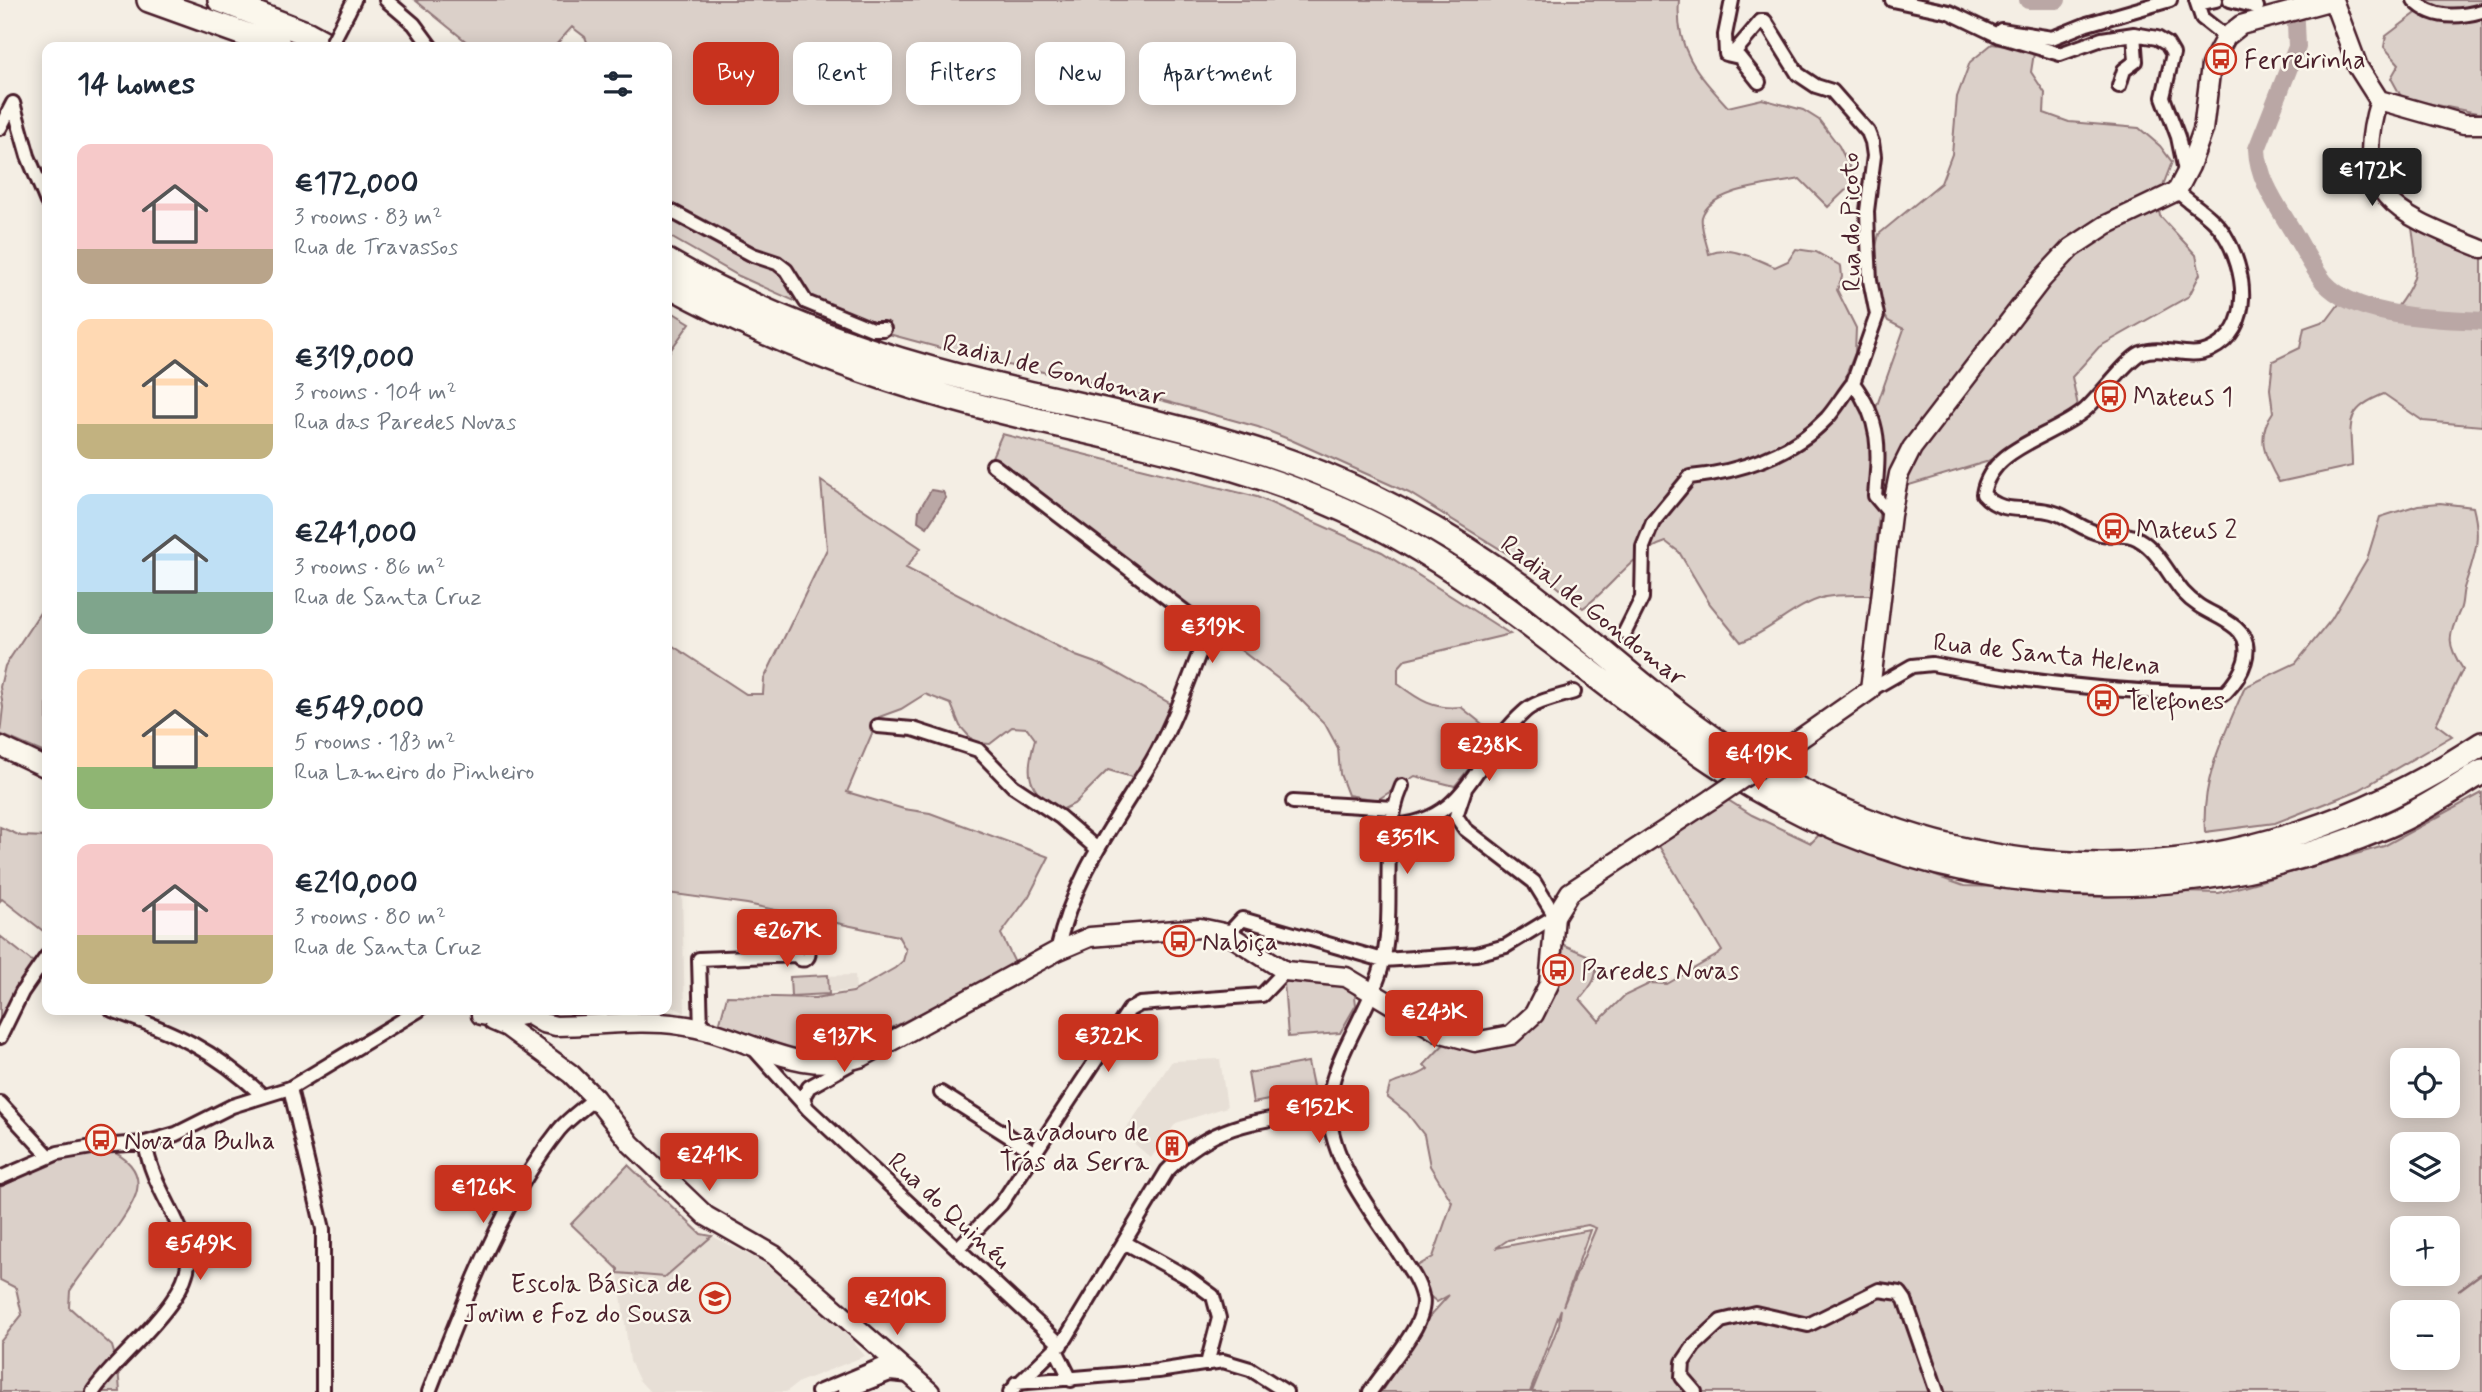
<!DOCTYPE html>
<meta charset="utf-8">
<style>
body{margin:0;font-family:Mynerve,sans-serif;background:#f6f6f7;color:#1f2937;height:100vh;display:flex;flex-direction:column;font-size:26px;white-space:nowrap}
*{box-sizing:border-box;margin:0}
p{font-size:23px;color:#747a83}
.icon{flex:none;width:38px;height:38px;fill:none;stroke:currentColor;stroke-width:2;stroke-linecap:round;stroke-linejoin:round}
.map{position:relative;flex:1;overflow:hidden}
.details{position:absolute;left:42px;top:42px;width:630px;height:973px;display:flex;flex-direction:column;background:#fff;border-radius:14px;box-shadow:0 4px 18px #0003}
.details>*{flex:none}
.top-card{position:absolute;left:693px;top:42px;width:665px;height:63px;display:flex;gap:14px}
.buttons{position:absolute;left:2390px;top:1048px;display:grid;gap:14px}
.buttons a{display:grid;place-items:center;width:70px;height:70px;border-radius:14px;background:#fff;box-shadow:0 4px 18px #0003;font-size:35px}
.price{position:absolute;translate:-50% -60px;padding:0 16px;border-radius:7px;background:#c8321e;color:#fff;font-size:23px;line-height:46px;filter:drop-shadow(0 2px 4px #0008)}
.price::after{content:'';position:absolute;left:50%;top:42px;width:21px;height:16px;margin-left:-10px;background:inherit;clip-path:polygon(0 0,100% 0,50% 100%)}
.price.on{background:#222;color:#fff}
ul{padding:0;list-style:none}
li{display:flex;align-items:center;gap:21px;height:175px;padding:0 35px}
li span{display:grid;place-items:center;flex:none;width:196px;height:140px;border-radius:14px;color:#555}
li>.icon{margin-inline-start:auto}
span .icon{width:84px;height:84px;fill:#fffc;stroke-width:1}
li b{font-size:30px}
h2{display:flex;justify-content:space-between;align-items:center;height:84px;padding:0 35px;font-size:30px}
.pill{padding:0 24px;border-radius:14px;background:#fff;box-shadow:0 4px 18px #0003;font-size:24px;line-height:63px}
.pill.on{background:#c8321e;color:#fff}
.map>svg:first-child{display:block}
.built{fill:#e7dfd6}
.green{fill:#dbd0c9;stroke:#92787a;stroke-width:2;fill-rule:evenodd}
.water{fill:#baa7a5;stroke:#8d7174;stroke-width:2}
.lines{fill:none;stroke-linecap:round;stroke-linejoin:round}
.stream{stroke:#8d7174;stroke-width:2.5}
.river{stroke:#baa7a5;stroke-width:18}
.minor-casing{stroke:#4a1f2b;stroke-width:18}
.tertiary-casing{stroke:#4a1f2b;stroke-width:21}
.secondary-casing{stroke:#4a1f2b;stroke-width:23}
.motorway-casing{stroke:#4a1f2b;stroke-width:28}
.minor{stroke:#fbf7ec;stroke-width:12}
.tertiary{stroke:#fbf7ec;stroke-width:16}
.secondary{stroke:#fbf7ec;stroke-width:18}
.motorway{stroke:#fbf7ec;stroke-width:23}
.minor-bridge-casing{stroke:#4a1f2b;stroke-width:18;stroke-linecap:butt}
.secondary-bridge-casing{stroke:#4a1f2b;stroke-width:23;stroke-linecap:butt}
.minor-bridge{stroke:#fbf7ec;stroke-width:12}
.secondary-bridge{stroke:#fbf7ec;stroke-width:18}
.labels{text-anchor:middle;stroke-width:5;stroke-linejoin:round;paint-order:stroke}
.poi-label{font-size:26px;fill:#4a1f2b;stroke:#fbf7ec;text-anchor:start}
.street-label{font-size:26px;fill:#4a1f2b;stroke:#fbf7ec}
</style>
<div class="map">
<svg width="2482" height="1392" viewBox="0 0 2482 1392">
<rect width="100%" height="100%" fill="#f4eee4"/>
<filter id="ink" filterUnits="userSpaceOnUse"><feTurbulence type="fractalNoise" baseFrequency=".0143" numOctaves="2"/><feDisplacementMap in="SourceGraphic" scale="14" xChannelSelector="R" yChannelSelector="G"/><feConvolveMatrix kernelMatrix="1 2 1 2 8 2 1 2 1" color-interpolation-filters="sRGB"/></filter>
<g filter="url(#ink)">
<!-- built -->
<path class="built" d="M667 891H682L685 1013 674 1007H667Z
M855 975 856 990 791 996 790 977Z
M1220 1059 1227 1107 1176 1123 1151 1158 1123 1134 1172 1061Z
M712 1236 774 1268 834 1319 865 1356 799 1382 786 1392H650L639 1380 630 1361 618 1273 665 1277Z"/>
<!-- green -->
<path class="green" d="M415 0H1679C1675 49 1696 72 1728 107L1762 99 1803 110 1819 120 1839 146 1856 180 1828 207 1800 179C1774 185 1710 188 1702 217 1700 227 1707 244 1709 254 1732 245 1753 258 1775 267L1788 261 1796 249 1816 252 1841 266 1842 277 1837 290 1856 328 1855 353 1846 375 1849 392 1876 408 1904 329 1888 321 1880 307 1872 263 1879 234 1941 183 1952 154 1957 97 1970 62 1992 44 2020 48 2034 53 2031 72 2045 93 2044 113 2069 122 2139 128 2160 146 2172 162 2157 201 2160 216 2196 255 2200 274 2189 296 2099 347 2072 377 2078 406 2054 424 1986 462 1889 491 1879 515 1871 595C1856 595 1839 594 1825 597 1795 605 1771 631 1741 642L1710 604 1679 552 1666 542C1631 553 1612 588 1583 608L1547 578 1409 493 1291 440 1258 427 1168 402 1069 377 992 362 837 320 739 276 667 235V47H589L585 37 572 27 554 47H473Z
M2425 0H2482V114L2402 98 2391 78 2399 64 2384 47 2386 36 2428 4Z
M2412 228 2482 256V426L2423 421 2384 394C2340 411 2352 427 2352 466L2279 482C2265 458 2255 437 2273 412L2270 389 2273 361 2300 348 2304 328 2327 320 2342 300 2362 301 2394 311C2420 278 2418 269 2412 228Z
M667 309 690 323 667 355Z
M1002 434 1257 497 1382 552 1510 634 1406 659 1398 668V684C1419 700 1434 710 1461 707L1496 735 1455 786 1415 776 1377 800 1348 795 1340 774 1338 748 1325 724 1285 684 1221 635V621L1196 616 1053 508 992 457Z
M821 481 921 548 906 568 1076 656 1104 666 1171 704 1143 764 1132 777 1108 770 1074 804 1057 812C1027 786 1025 777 1035 739L1027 728 1012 727 990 744 975 743 960 726 951 704 925 694 901 709 879 717 847 792 904 809 930 813 1049 857 1029 896 1001 934 1016 965 846 1051 817 1058 718 1029 727 996 815 998 853 992 895 968 903 961 906 950 898 936 747 904 667 893V642L746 694H763L764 679 827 549Z
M2440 503 2473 507C2482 541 2474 557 2464 588 2462 595 2463 603 2460 610 2448 636 2446 644 2463 669L2436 724 2452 736 2359 790 2275 823 2205 832C2201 779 2224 735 2245 687L2296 663 2331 620 2367 559 2380 517 2418 505Z
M47 602V754L0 734 3 707 0 687 5 666Z
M2482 793V1392H1532L1559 1324 1561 1309 1530 1392H1381L1429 1317 1449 1295 1437 1302 1403 1274 1433 1257 1452 1202 1430 1166 1424 1135 1407 1113 1387 1097 1390 1085C1403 1078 1417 1078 1428 1069L1424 1065 1446 1042C1493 1057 1499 1043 1538 1018L1557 942 1596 959C1598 978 1592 985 1580 999L1599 1021 1624 996 1651 983 1667 984 1719 954 1722 951 1656 841 1723 797 1752 815 1811 843 1819 835 1964 886 2219 893 2384 846ZM2403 1060H2448V1106H2403ZM2403 1144H2448V1190H2403ZM1588 1225 1596 1228 1563 1306 1590 1230 1496 1248 1508 1240ZM2403 1228H2448V1274H2403ZM2403 1312H2448V1358H2403Z
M0 827 21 836 47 837V934L2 899 0 901Z
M0 936 33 962 0 1023Z
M828 975 829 994 791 996 790 977Z
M1302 978 1354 987 1356 1005 1340 1033 1288 1037 1284 982Z
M1308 1062 1314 1091 1253 1103 1248 1073Z
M108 1150C125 1156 141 1170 137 1190 133 1213 84 1268 70 1291L69 1307 112 1346 118 1367 120 1392H0V1342L22 1315 16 1288 0 1280V1187L62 1158Z
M628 1165 701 1234 712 1236 665 1277 618 1273V1269L571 1224Z"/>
<!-- water -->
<path class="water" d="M931 490 943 492 946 498 927 527 918 521 919 510Z"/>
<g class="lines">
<!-- stream -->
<path class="stream" d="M2459 1290 2482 1273"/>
<!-- river -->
<path class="river" d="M2028 0H2057
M2295 0 2297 47 2257 149C2258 178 2275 202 2290 227 2301 244 2311 266 2324 282 2357 319 2435 318 2482 321"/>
<!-- minor casing -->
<g class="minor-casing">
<path id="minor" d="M386 0 414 24 431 47
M1732 0 1725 35 1726 54 1739 57 1759 82
M1892 0 1949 12 1999 36 2060 54 2102 39 2134 34 2157 38 2167 44 2173 54 2163 97 2178 137 2186 176
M2196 0 2202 18 2226 37
M2230 0 2257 7
M2414 0C2432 19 2457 18 2482 11
M2198 4 2216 0
M348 12 354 0
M2001 30 2052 38 2087 24 2170 0
M1732 55 1761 21H1765L1798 74 1816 86 1832 91 1868 132 1872 142 1874 156 1867 211 1868 241 1870 280 1877 315 1853 383C1882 422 1879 451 1875 496L1891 515
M2119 86 2124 70 2136 61 2134 34
M0 128 13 103 28 156 47 202
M667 209 753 255 777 263 786 270 806 302 872 329H884
M993 465 1188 614 1207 634C1190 675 1175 722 1152 761 1114 824 1073 877 1057 951
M1625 632 1642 598 1643 547 1653 522 1690 477C1738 472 1792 455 1827 418 1836 408 1844 394 1853 383
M1870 690 1912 666 1932 664C2029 683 2126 694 2225 693 2241 677 2258 647 2236 628 2218 613 2201 612 2183 592 2169 576 2158 550 2138 539 2127 532 2113 536 2101 534 2085 531 2073 520 2058 514 2030 503 2004 518 1983 494 1991 446 2052 438 2085 410 2100 397 2126 360 2141 353 2163 344 2188 360 2210 350 2255 329 2246 269 2224 234 2214 217 2191 204 2177 191
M878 726 913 729 978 750 1013 786 1060 817 1096 848
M1293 802 1394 808
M1389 826C1469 824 1474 756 1524 712 1535 701 1559 697 1574 692
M1228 934 1242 919 1383 960 1476 954 1506 946 1555 916 1534 882 1465 829 1456 816 1465 789
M797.5 954a5.5 5.5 0 1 1 11 0a5.5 5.5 0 1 1-11 0Z
M112 1010C176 1033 213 1049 263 1096
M701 1031 699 959 797 955
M0 1037 22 992 47 956
M754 1049 808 1109 1061 1345
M290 1088 323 1229V1392
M941 1093 1037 1154
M0 1103 49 1156
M806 1106 803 1097 809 1087 850 1064
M0 1178 58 1153 98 1146 145 1143 176 1134 232 1106 290 1088 419 1010
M1124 1242 1187 1277 1213 1296 1219 1318 1207 1364
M958 1248 1001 1204 1129 1010 1140 1004 1262 995 1285 971
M1056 1350 1071 1380
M1016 1383 1158 1371 1223 1361 1250 1369 1286 1392
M93 1392C116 1355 201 1296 187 1247 175 1210 152 1184 145 1143
M429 1392C463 1304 500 1204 559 1130 569 1118 584 1108 595 1098
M818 1392 880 1366 898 1363
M845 1392 890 1374 911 1376
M1010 1392 1066 1338 1167 1171C1214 1121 1264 1120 1329 1111
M1370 1392C1383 1373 1414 1336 1420 1317 1422 1311 1424 1302 1422 1296 1418 1279 1406 1264 1397 1250 1370 1209 1333 1164 1329 1113 1326 1065 1368 1015 1381 969 1398 910 1377 843 1402 786
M1695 1392 1682 1377 1683 1362 1694 1346 1721 1321 1755 1313 1808 1325 1879 1290 1900 1293 1905 1300 1937 1392"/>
</g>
<!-- tertiary casing -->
<g class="tertiary-casing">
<path id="tertiary" d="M2379 100C2348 200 2402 216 2482 249"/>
</g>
<!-- secondary casing -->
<g class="secondary-casing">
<path id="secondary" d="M0 746 47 768
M1781 752 1870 690 1891 515 1899 474 1912 448 2042 279 2071 248 2106 225 2177 191 2190 166 2203 130 2211 65 2226 37 2241 25 2333 0 2358 67 2379 100 2464 124H2482
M481 1015 504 1019 528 1014 543 1023 556 1026C597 1026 640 1019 680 1025 744 1033 796 1079 862 1057L1057 951 1090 937 1200 928 1228 934 1285 971 1346 977 1438 1032 1475 1042 1511 1035 1534 1014 1549 984 1555 916 1570 892 1712 799
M493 1021 507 1027 571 1074 595 1098 631 1144 706 1216 774 1255 930 1392"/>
</g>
<!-- motorway casing -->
<g class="motorway-casing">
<path id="motorway" d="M149 0 280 47
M220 0 308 34 332 47
M667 261C771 321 886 360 1002 387 1109 412 1217 432 1320 473 1403 507 1481 553 1551 609 1608 654 1663 705 1723 745 1968 906 2238 904 2482 744
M667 284C763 337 866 376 972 404 1100 438 1221 454 1344 510 1484 573 1588 679 1713 762 1917 898 2161 921 2387 826 2420 812 2451 791 2482 772"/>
</g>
<!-- minor -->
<use href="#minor" class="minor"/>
<!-- tertiary -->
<use href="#tertiary" class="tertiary"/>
<!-- secondary -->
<use href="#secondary" class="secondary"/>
<!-- motorway -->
<use href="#motorway" class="motorway"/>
<!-- minor-bridge casing -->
<g class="minor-bridge-casing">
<path id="minor-bridge" d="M330 47 348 12"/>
</g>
<!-- secondary-bridge casing -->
<g class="secondary-bridge-casing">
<path id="secondary-bridge" d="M1712 799 1781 752"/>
</g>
<!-- minor-bridge -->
<use href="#minor-bridge" class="minor-bridge"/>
<!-- secondary-bridge -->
<use href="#secondary-bridge" class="secondary-bridge"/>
</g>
</g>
<!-- icons -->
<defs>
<g id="bus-ring" transform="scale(1.575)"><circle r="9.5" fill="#fbf7ec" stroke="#c8321e" stroke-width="1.5"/><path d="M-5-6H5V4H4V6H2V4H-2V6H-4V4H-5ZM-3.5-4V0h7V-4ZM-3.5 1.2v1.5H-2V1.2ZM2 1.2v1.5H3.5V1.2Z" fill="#c8321e"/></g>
<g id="building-ring" transform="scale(1.575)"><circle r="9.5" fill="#fbf7ec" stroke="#c8321e" stroke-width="1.5"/><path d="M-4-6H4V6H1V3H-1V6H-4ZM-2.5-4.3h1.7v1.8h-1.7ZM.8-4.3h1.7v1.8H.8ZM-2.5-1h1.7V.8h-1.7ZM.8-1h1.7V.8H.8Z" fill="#c8321e"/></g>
<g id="school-ring" transform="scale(1.575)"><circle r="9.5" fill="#fbf7ec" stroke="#c8321e" stroke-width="1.5"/><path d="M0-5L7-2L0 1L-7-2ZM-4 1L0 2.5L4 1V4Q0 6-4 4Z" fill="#c8321e"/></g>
</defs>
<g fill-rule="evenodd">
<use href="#bus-ring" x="2221" y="59"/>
<use href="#bus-ring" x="2110" y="396"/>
<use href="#bus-ring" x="2113" y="529"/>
<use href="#bus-ring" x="2103" y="700"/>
<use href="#bus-ring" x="1179" y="941"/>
<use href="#bus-ring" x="1558" y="970"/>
<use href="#bus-ring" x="101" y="1140"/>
<use href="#building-ring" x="1172" y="1146"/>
<use href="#school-ring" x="715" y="1298"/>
</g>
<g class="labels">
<!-- poi labels -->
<g class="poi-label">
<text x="2244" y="68">Ferreirinha</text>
<text x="2133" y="405">Mateus 1</text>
<text x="2136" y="538">Mateus 2</text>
<text x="2126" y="709">Telefones</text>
<text x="1202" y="950">Nabiça</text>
<text x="1581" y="979">Paredes Novas</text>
<text x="1149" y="1140" text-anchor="end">Lavadouro de<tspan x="1149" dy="30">Trás da Serra</tspan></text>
<text x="124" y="1149">Nova da Bulha</text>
<text x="692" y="1292" text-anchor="end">Escola Básica de<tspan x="692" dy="30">Jovim e Foz do Sousa</tspan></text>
</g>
<!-- street labels -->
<g class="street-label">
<text transform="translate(1850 222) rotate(-91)" y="9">Rua do Picoto</text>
<text transform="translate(1054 369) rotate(14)" y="9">Radial de Gondomar</text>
<text transform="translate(1594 610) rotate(38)" y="9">Radial de Gondomar</text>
<text transform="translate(2047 653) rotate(6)" y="9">Rua de Santa Helena</text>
<text transform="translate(950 1210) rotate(43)" y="9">Rua do Quinéu</text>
</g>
</g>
</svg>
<div class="buttons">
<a><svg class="icon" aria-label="locate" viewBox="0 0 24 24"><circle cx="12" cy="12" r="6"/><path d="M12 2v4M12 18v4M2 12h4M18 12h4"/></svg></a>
<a><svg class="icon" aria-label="layers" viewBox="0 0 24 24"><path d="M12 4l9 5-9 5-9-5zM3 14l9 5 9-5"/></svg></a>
<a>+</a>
<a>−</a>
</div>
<b class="price on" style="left:2372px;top:208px">€172K</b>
<b class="price" style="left:1212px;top:665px">€319K</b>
<b class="price" style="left:1489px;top:783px">€238K</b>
<b class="price" style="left:1758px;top:792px">€419K</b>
<b class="price" style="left:1407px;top:876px">€351K</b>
<b class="price" style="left:787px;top:969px">€267K</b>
<b class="price" style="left:1434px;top:1050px">€243K</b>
<b class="price" style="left:844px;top:1074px">€137K</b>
<b class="price" style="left:1108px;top:1074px">€322K</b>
<b class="price" style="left:1319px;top:1145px">€152K</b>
<b class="price" style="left:709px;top:1193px">€241K</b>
<b class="price" style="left:483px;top:1225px">€126K</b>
<b class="price" style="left:200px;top:1282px">€549K</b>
<b class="price" style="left:897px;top:1337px">€210K</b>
<div class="top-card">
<a class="pill on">Buy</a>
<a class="pill">Rent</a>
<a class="pill">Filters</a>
<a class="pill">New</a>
<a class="pill">Apartment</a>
</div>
<section class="details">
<h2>14 homes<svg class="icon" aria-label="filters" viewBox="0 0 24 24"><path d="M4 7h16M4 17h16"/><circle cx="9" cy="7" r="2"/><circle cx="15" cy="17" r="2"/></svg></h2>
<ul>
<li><span style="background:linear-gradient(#f6c9c9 75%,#b9a48a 0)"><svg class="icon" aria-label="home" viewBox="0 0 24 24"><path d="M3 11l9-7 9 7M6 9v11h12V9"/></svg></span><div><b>€172,000</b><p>3 rooms · 83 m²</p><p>Rua de Travassos</p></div></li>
<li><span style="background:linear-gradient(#ffd9b3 75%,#c2b280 0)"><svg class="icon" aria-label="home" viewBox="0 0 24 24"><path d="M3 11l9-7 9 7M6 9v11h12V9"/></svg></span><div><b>€319,000</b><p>3 rooms · 104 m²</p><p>Rua das Paredes Novas</p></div></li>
<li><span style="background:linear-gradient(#bfe0f5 70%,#7fa58c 0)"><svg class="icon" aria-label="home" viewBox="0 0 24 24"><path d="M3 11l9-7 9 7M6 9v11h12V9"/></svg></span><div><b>€241,000</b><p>3 rooms · 86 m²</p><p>Rua de Santa Cruz</p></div></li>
<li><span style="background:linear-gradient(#ffd9b3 70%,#8fb573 0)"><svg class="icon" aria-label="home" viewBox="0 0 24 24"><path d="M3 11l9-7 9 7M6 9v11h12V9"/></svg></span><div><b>€549,000</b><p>5 rooms · 183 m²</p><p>Rua Lameiro do Pinheiro</p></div></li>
<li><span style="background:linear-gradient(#f6c9c9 65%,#c2b280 0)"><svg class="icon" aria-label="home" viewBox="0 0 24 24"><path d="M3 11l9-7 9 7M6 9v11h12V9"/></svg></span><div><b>€210,000</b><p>3 rooms · 80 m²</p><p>Rua de Santa Cruz</p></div></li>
</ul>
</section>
</div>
